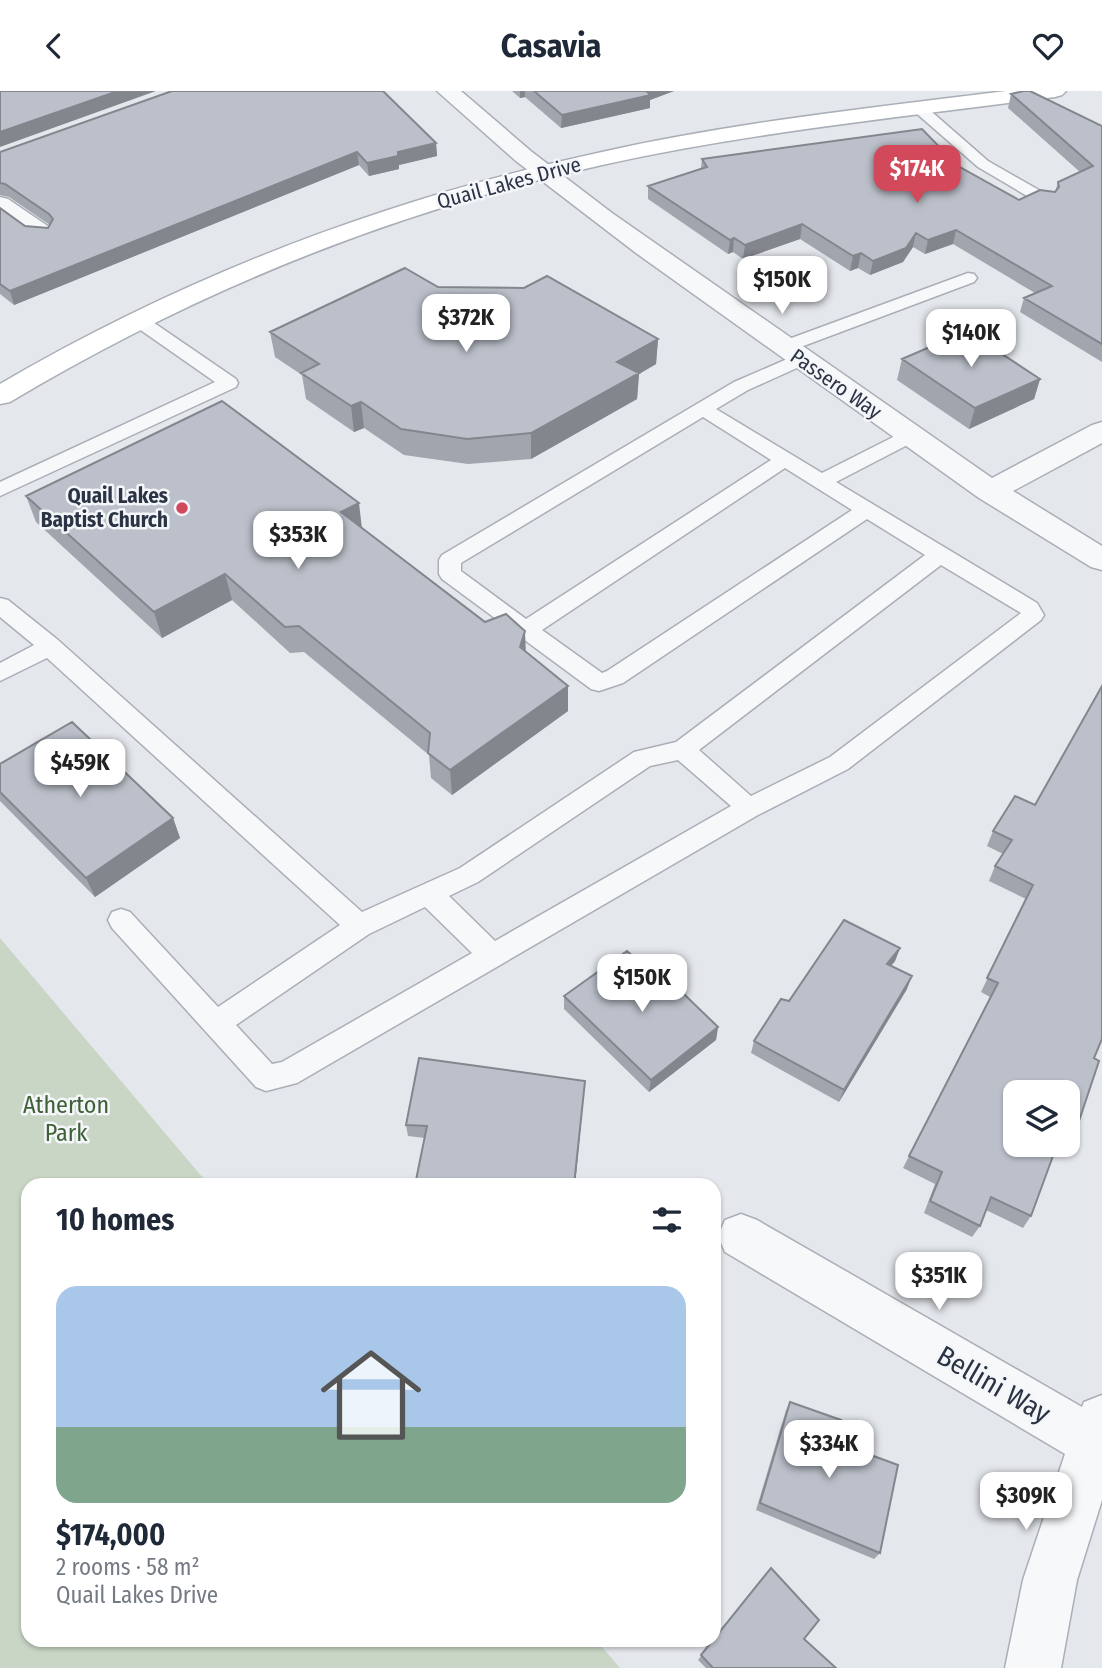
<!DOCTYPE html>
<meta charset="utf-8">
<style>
body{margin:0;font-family:"Fira Sans Condensed",sans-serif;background:#f6f6f7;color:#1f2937;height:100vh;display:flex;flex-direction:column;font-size:26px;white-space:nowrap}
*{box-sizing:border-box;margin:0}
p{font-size:23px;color:#747a83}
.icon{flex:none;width:38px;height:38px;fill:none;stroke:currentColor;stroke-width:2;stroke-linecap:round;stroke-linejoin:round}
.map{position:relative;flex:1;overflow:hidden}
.drawer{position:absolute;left:21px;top:1087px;width:700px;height:469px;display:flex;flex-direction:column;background:#fff;border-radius:21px;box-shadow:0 2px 5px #0004}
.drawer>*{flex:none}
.buttons{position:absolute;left:1003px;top:989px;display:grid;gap:14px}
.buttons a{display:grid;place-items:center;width:77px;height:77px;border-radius:14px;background:#fff;box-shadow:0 2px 5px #0004;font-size:35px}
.price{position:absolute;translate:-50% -60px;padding:0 16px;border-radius:14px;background:#fff;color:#222;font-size:23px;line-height:46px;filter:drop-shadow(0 2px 4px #0008)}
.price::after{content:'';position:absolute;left:50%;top:42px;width:21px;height:16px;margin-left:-10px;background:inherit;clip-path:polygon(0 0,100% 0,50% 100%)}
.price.current{background:#d1495b;color:#fff}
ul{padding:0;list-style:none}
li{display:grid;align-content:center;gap:14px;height:371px;padding:0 35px}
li+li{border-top:2px solid #e0e1e3}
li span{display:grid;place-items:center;height:217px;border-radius:21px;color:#555}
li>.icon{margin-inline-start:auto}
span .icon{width:126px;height:126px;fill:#fffc;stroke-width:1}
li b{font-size:30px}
h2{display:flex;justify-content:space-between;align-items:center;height:84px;padding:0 35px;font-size:30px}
header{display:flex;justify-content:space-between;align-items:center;height:91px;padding:0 35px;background:#fff;font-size:32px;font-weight:700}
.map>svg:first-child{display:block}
.green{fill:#c9d6c5}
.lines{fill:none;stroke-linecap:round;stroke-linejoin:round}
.service-casing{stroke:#a9aeb7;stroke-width:3}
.minor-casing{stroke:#a9aeb7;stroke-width:3}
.secondary-casing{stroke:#a9aeb7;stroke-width:3}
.service{fill:#f7f8fa;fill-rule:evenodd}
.minor{fill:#f7f8fa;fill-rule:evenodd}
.secondary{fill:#fff;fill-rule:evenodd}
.wall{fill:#a1a5ae}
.shaded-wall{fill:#83868d}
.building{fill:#bbc0ca;stroke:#83868d;stroke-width:2}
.poi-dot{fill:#d1495b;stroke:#f4f6f9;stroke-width:2.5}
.labels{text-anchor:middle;stroke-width:5;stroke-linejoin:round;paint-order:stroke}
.far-street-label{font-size:21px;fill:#2b3445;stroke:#f4f6f9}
.far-poi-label{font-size:21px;font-weight:bold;fill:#2b3445;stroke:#f4f6f9;text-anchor:end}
.park-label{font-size:24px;fill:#3f6138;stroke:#f4f6f9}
.near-street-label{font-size:28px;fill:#2b3445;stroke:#f4f6f9}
</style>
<header><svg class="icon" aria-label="back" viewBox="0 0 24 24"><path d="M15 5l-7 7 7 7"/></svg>Casavia<svg class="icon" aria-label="heart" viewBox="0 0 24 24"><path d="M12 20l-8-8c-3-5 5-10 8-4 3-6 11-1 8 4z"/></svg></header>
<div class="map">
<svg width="1102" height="1577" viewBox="0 0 1102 1577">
<rect width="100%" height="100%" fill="#e4e7ec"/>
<!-- green -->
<path class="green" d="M0 847 209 1094H28V1549H596L620 1577H0Z"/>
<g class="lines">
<!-- service casing -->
<g class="service-casing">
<path id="service" d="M920 14 925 15 988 70 1051 106 1053 109 1051 112H1039L978 76 915 21 913 18Z
M968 182 974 183 977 187 974 191 790 260 784 261 775 256 778 252Z
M138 224 144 225 236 288 238 292 236 296 0 405V391L215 291 132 233 129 229 132 225Z
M801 262 810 268 808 272 748 299 716 318 822 382 903 341H917L920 345 917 349 836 391 1037 512 1044 524 1041 529 848 678 758 724 297 992 266 1000 256 996 112 837 108 829 112 821 121 818 130 821 218 916 340 834 47 567 0 590V572L34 554 0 526V507L8 509 58 549 362 821 460 777 634 661 676 651 925 464 867 428 623 592 599 600 591 598 442 488 439 483V469L442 464 734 291ZM703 326 771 369 526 528 461 480V472ZM785 377 852 419 607 580 602 582 542 539ZM941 474 1021 522 830 666 751 705 699 659ZM678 669 731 715 495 850 449 805 478 791 650 675ZM425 816 472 862 282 971 272 973 236 934 369 843Z"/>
</g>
<!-- minor casing -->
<g class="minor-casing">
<path id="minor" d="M437 0H461L532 61 612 122 992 387 1092 334 1102 331V352L1013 400 1102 455V479L1091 476 979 407 636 162 516 70Z
M0 106 8 108 52 138 55 143 52 148C32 153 15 135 0 124Z
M741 1123 757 1129 1082 1316 1084 1311 1102 1304V1409L1077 1489 1061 1577H1005L1023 1489 1065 1363 725 1161 718 1145 725 1129Z"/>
</g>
<!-- secondary casing -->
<g class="secondary-casing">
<path id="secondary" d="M1006 0H1066L1062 4 1055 6C904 26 751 41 602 74 390 121 196 200 10 311L0 313V293C188 183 389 107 602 61 735 31 871 17 1006 0Z"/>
</g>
<!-- service -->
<use href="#service" class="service"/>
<!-- minor -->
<use href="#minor" class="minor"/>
<!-- secondary -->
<use href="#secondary" class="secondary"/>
</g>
<!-- wall -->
<path class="wall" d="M512 0H674L650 9V17L561 37 525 6 520 7Z
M1011 3 1102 35V271L1020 221 1024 207 1035 202 953 153 925 163 913 156 903 171 870 184 858 177 850 180 800 148 743 168 733 161 728 163 648 108V95L701 77 702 68 958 75 1019 109 1055 101 1058 91 1080 81 1008 17Z
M436 52 437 65 399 74V78L369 85 359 74 14 214 0 203V117L25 135 48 137 50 134 9 106 0 104V61Z
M438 196 658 248 656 273 639 283 637 308 531 368 468 373 404 364 364 337 354 341 306 308 302 284 275 266 270 241Z
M902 268 1040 288 1034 308 969 338 897 289Z
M26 405 362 437 526 561 568 620 452 704 431 687 429 664 304 561 290 562 232 509 162 547 36 431Z
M0 673 173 727 180 747 95 806 0 710Z
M1015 705 1094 967 1075 1042 1067 1055 1064 1054H1068V1001L1031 1125 1023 1137 986 1119 980 1135 972 1146 924 1122 935 1093 903 1077 990 906 981 901 1026 808 989 790 995 775 1003 763 987 755 993 740Z
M900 857 895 870 891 875 907 898 839 1011 751 962 754 950 789 910Z
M564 905 718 936 716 949 649 1001 564 918Z
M585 990 575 1094H415L425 1047 408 1045 406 1034Z
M790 1311 838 1352 880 1462 874 1468 756 1419 786 1319Z
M713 1549 836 1577H706L698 1569Z"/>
<!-- shaded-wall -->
<path class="shaded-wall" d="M118 0H156L0 56V41Z
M520 0H525V6L520 7Z
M644 0H674L650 9V17L561 37 562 24Z
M436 52 437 65 399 74V78L369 85 367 72 398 61Z
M357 61 359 74 14 214 10 200Z
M802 133 800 148 743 168 745 154Z
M956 139 953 153 925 163 928 149Z
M916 142 913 156 903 171 870 184 873 170Z
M734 147 733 161 728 163 730 149Z
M861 162 858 177 850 180 853 165Z
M658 248 656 273 639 283 637 308 531 368V342L617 271Z
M1040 288 1034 308 969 338 975 317Z
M361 311 364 337 354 341 351 315Z
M359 412 362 438 341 421Z
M225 483 232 509 162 547 154 521Z
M525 540 526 566 520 556Z
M568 595V620L452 704 450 679Z
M173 727 180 747 95 806 86 787Z
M900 857 895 870 882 886 887 873Z
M912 885 907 898 839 1011 844 999Z
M718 936 716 949 649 1001 651 989Z
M585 990 575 1094H574Z"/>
<!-- building -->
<path class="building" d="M0 0H118L0 41Z
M172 0H383L436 52 398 61V65L367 72 357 61 10 200 0 193V117L25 135 48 137 53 128 49 123 5 93 0 92V61Z
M534 0H646L651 4 562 24Z
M1024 0H1030L1102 35V253L1024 207 1052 195 956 139 928 149 916 142 906 157 873 170 861 162 853 165 802 133 745 154 734 147 730 149 648 95 707 76 702 68 922 38 958 75 1019 109 1040 99 1055 101 1059 96 1058 91 1093 75 1011 3Z
M405 177 438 196 524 197 547 185 658 248 617 271 639 282 531 342 467 348 401 338 361 311 351 315 301 282 319 273 270 241Z
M967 240 1040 288 975 317 902 268Z
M222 310 359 412 341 421 485 531 506 523 525 540 520 556 568 595 450 679 428 662 430 642 299 535 285 536 225 483 154 521 26 405Z
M1102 595V948L1094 967 1099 970 1075 1042 1068 1039V1001H1015V1054H1057L1031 1125 991 1106 980 1135 930 1110 942 1081 909 1065 998 892 987 887 1033 794 995 775 1012 749 993 740 1015 705 1035 714Z
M72 631 173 727 86 787 0 701V673Z
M844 829 900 857 887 873 912 885 844 999 754 950 781 908 789 910Z
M627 860 654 884 659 879 718 936 651 989 564 905Z
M419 967 585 990 574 1094H415L427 1035 406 1034Z
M790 1311 841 1329 838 1352 898 1374 880 1462 760 1412Z
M771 1477 819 1529 804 1548 836 1577H713L701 1564Z"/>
<!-- markers -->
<circle class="poi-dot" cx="182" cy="417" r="7"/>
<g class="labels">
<!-- far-street labels -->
<g class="far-street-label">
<text transform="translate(509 92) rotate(-15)" y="7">Quail Lakes Drive</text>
<text transform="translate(836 293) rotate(35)" y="7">Passero Way</text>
</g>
<!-- far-poi labels -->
<g class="far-poi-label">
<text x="168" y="412">Quail Lakes<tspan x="168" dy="24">Baptist Church</tspan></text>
</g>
<!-- park labels -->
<g class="park-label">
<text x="66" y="1022">Atherton<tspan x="66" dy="28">Park</tspan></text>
</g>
<!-- near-street labels -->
<g class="near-street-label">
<text transform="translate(994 1293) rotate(30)" y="10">Bellini Way</text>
</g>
</g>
</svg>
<div class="buttons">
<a><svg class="icon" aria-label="layers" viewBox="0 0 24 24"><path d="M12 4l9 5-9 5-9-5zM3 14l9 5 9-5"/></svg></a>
</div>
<b class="price current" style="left:917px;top:114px">$174K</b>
<b class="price" style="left:782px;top:225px">$150K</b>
<b class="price" style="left:466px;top:263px">$372K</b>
<b class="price" style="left:971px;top:278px">$140K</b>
<b class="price" style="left:298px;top:480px">$353K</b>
<b class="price" style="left:80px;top:708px">$459K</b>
<b class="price" style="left:642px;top:923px">$150K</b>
<b class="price" style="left:939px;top:1221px">$351K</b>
<b class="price" style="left:829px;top:1389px">$334K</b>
<b class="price" style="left:1026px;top:1441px">$309K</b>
<section class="drawer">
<h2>10 homes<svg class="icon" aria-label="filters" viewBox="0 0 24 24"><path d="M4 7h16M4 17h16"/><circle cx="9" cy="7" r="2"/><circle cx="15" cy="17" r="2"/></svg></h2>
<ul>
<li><span style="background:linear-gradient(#a9c7e8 65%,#7fa58c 0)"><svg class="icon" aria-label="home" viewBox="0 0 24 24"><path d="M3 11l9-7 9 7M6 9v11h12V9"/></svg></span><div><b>$174,000</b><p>2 rooms · 58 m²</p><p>Quail Lakes Drive</p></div></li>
</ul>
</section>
</div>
